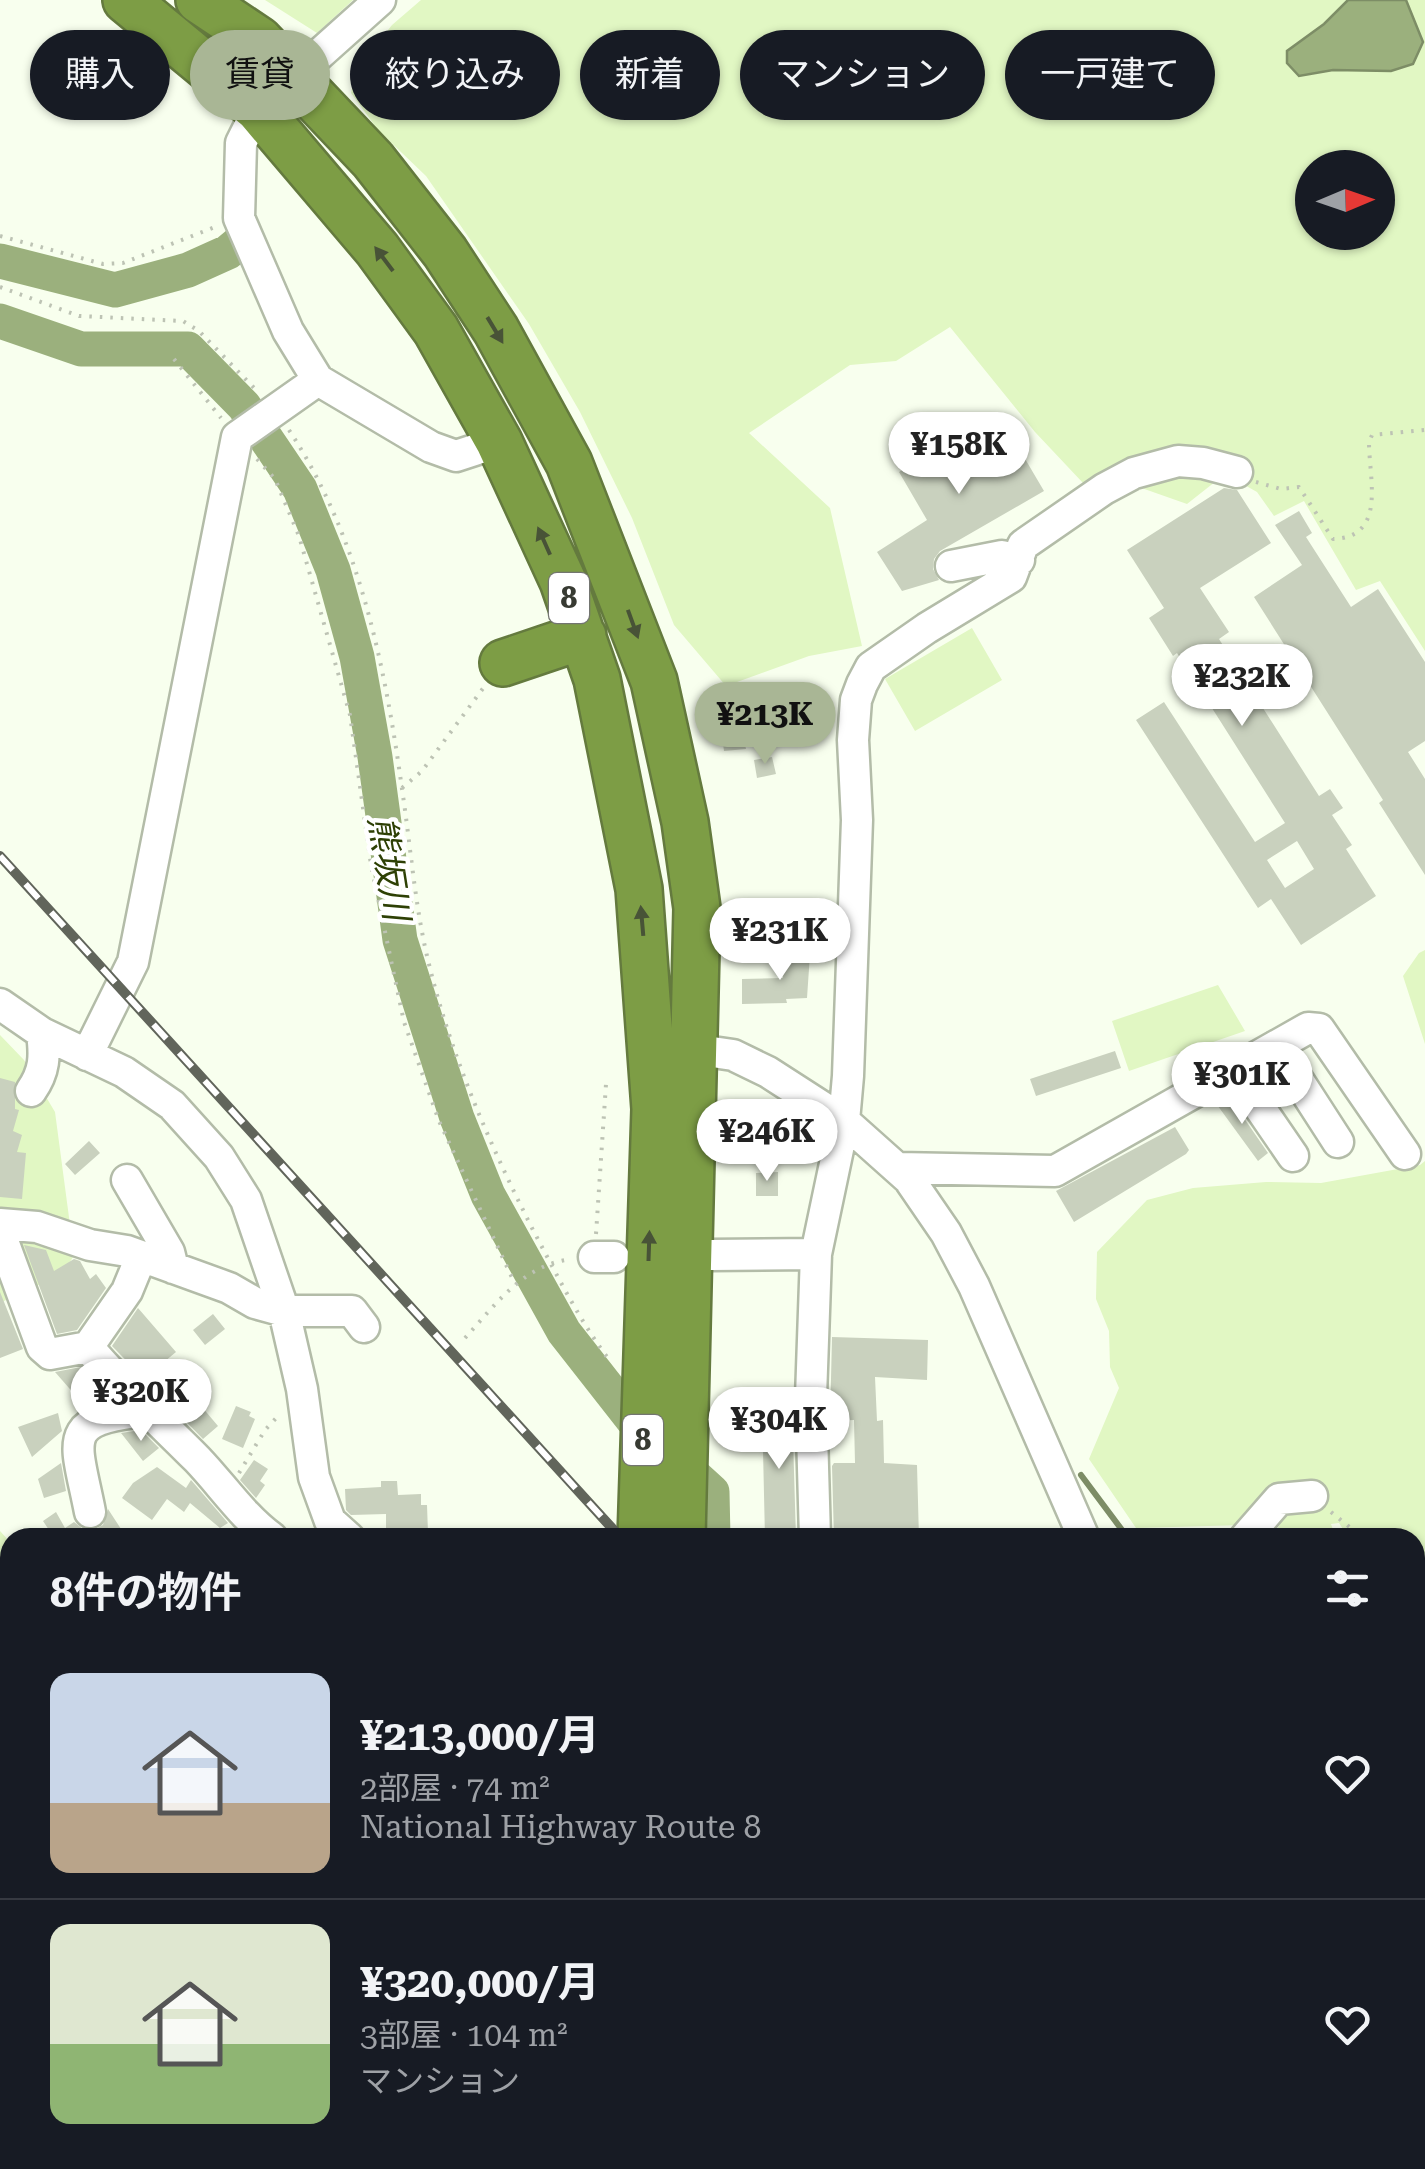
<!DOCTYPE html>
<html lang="ja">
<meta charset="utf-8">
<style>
body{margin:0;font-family:"Roboto Serif","Noto Sans JP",serif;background:#20242c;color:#f1f3f6;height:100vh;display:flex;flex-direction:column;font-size:38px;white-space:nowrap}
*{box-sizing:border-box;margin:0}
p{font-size:32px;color:#9ea1a6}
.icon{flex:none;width:55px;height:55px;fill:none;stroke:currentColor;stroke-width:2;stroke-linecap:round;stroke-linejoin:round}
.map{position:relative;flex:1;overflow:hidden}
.details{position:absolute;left:0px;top:1528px;width:1425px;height:642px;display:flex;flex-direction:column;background:#171b24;border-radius:30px 30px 0 0;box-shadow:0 2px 8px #0004}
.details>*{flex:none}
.banner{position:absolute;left:30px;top:30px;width:1365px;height:90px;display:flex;gap:20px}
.needle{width:65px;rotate:88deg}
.controls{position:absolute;left:1295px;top:150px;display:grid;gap:20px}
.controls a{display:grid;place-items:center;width:100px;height:100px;border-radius:50%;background:#171b24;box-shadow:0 2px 8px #0004;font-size:50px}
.price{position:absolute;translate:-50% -85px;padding:0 22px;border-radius:35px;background:#fff;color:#222;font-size:32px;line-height:65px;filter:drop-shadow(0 2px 5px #0008)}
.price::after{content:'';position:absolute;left:50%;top:60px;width:30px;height:22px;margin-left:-15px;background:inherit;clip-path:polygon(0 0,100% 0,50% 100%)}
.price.current{background:#a9b695;color:#111}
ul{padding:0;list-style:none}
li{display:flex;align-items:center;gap:30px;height:250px;padding:0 50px}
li+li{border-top:2px solid #363941}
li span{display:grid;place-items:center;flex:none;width:280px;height:200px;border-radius:20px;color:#555}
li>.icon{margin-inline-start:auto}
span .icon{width:120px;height:120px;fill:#fffc;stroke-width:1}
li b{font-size:42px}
h2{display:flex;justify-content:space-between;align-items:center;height:120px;padding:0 50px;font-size:42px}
.tag{padding:0 35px;border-radius:45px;background:#171b24;box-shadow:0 2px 8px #0004;font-size:35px;line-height:90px}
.tag.current{background:#a9b695;color:#111}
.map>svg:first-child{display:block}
.green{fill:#e1f7c3;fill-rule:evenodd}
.water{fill:#9bb07d;stroke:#7d8d66;stroke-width:2.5}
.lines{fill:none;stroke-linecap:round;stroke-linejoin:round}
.stream{stroke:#7d8d66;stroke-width:6}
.river{stroke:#9bb07d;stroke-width:35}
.building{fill:#c9d1be;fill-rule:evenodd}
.minor-casing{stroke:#b3bca8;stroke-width:35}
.highway-casing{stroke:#647a3e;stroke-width:50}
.path{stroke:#bdc3b4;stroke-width:4;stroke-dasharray:2.5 8;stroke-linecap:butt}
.minor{stroke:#fff;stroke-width:30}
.highway{stroke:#7d9d45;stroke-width:45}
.rail-casing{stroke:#61655b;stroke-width:10}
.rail{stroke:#fff;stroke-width:6;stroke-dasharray:19;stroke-linecap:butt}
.oneway{fill:#485337}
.labels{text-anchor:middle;stroke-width:9;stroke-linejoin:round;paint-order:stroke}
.shield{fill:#fff;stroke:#737570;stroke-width:2.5}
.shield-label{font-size:30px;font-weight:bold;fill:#373a32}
.water-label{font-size:35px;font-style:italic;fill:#2e4005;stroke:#fff}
</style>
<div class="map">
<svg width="1425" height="2169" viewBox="0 0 1425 2169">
<rect width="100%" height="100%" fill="#f8ffee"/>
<!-- green -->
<path class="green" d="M265 0H353L317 33Z
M421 0H1425V651L1380 581 1356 590 1304 501 1274 516 1257 492 1225 474 1187 504 1116 479 1083 483 1035 432 950 327 896 361 850 365 749 433 830 508 862 646 809 656 726 686 674 625 632 518 580 412 529 324 426 176 378 130 351 93 362 47 376 45 392 25ZM1312 168H1378V232H1312Z
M972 628 1002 680 915 731 885 679Z
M1425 950V1044L1403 976 1419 953Z
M1218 985 1245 1031 1129 1071 1112 1021Z
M0 1035 24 1060 55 1112 74 1255C63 1279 23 1291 0 1303Z
M1425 1161V1793L1415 1788V1538L1348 1537 1339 1523 1331 1524 1336 1538 1273 1537 1280 1524 1136 1528 1089 1459 1119 1388 1110 1367 1109 1331 1096 1299 1097 1252 1147 1200 1193 1188 1266 1182 1321 1183 1420 1165Z
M0 1531 10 1542V1758L0 1753Z
M10 1919V2160H707L714 2169H0V1924Z"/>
<!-- water -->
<path class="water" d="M1348 0H1406L1423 42 1413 64 1391 71 1333 70 1299 76 1287 63V51L1324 24Z"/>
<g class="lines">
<!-- stream -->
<path class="stream" d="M1081 1475 1128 1538"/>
<!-- river -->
<path class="river" d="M0 261 115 290 188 270 228 252 240 242
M0 321 81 349H188L244 406 300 489 333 570 357 657 375 757 400 940 457 1118 488 1195 564 1332 633 1420 712 1492 713 1538
M1225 2160 1233 2169"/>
</g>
<!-- building -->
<path class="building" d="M998 413 1044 491 940 551 934 559 933 569 939 580 902 591 877 552 927 520 899 472Z
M1224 488 1237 490 1271 543 1200 588 1229 632 1219 639 1319 796 1330 789 1343 808 1332 815 1352 845 1346 849 1376 896 1301 945 1271 899 1258 908 1136 720 1164 702 1255 842 1285 823 1177 653 1173 656 1149 618 1164 608 1127 550ZM1297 841 1314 869 1285 888 1267 860Z
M1299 511 1312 533 1306 537 1351 607 1378 589 1425 662V741L1408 752 1425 779V875L1379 803 1383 800 1254 597 1302 565 1275 525Z
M734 696 746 749 724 751 717 700Z
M772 757 776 774 757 778 754 760Z
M782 954H810L807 998 786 999 787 1003 742 1004V979L783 978Z
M1115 1051 1121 1068 1036 1096 1030 1079Z
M0 1078 15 1082V1109L19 1110 13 1131 22 1135 17 1152 26 1153 22 1199 0 1197Z
M1228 1095 1268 1153 1258 1161 1215 1102Z
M1175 1127 1189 1150 1186 1154 1074 1222 1056 1191Z
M89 1141 100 1153 75 1175 65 1164Z
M778 1172V1196H756V1173Z
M24 1245 46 1250 54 1271 74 1259 80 1261 90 1279 96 1274 106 1288 77 1330 57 1334Z
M0 1292 23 1349 0 1358Z
M138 1308 176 1352 164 1362 218 1426 203 1439 112 1346Z
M213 1314 225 1329 205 1345 193 1330Z
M832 1337 928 1340 927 1380 875 1377 877 1421 883 1420 884 1463 917 1465 919 1538H834L832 1466 834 1463H855L854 1420 830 1421Z
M81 1367 106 1394 98 1401 93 1402 83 1390 76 1396 55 1372Z
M792 1405 796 1538H765L762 1406Z
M236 1406 251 1412 249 1416 255 1419 243 1448 222 1439Z
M58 1413 62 1431 32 1457 18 1427Z
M141 1430 159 1448 143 1461 121 1433Z
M254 1460 268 1469 260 1481 265 1485 256 1498 240 1480Z
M61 1463 66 1491 44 1498 38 1479Z
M157 1467 186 1488 191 1480 228 1523 220 1528 190 1503 184 1512 167 1499 152 1520 122 1498 133 1483Z
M381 1481H397L398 1495 421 1494V1505H427L428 1533H386V1514L351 1515 346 1510 345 1489 381 1487Z
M108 1509 121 1529 118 1531 123 1538H51L53 1536 43 1521 56 1512 65 1528 74 1522 83 1529 93 1530 103 1525Z"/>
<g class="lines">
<!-- minor casing -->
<g class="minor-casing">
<path id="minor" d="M380 0 258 109 241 143 239 218 288 331 318 380 431 447 456 456 499 442
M951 566 1002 556 1019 560
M0 1004 42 1033 124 1072 172 1105 219 1157 246 1200 284 1311 302 1389 314 1477 330 1521 349 1538
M1276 1046 1338 1142
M678 1047 733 1055 768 1072 844 1121 909 1179 946 1233 974 1286 1084 1538
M87 1055 133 962 237 437 318 380
M1234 1070 1293 1156
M31 1091C45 1071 45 1056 42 1033
M898 1168 1055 1171 1308 1028 1319 1029 1405 1154
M127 1180 169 1252 173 1268
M0 1224 37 1227 90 1245 127 1251 229 1288 255 1303 284 1311H352L364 1327
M0 1233 42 1347 50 1354 88 1347 127 1291 141 1257
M711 1255 816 1254
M594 1257H614
M88 1347C122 1387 160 1422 197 1459 222 1485 243 1517 272 1538
M90 1512C76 1440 59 1420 144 1411
M815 1538 811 1397 816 1254 844 1121 848 1076 857 820 853 740 856 700 862 684 871 667 927 628 1011 577 1023 545 1104 489 1134 473 1178 461 1203 463 1237 472
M1245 1538 1279 1499 1312 1496
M0 1913 10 1909
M1415 1930 1425 1934
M1255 2160 1264 2169"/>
</g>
<!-- highway casing -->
<g class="highway-casing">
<path id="highway" d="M126 0 258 109 377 249 436 330 499 442 563 581 597 679 639 889 655 1109 641 1538
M199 0 259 40 373 160 445 252 496 330 569 463 654 681 685 822 697 908 682 1538
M503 663 583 636
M627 2169V2160
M663 2169 664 2160"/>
</g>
<!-- path -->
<path class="path" d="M0 236 103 264 123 263 215 227
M0 287 79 316 183 321 199 331 258 392
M174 359 221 418
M289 430C359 536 385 665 402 789 410 842 414 895 425 947 447 1047 487 1139 533 1230 557 1275 579 1320 610 1361
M257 459 275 479 299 536 350 715 371 865 404 1022 439 1121 515 1284
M1256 482 1281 489 1299 487 1333 539C1387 537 1369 480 1369 442L1372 435 1425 430
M402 788 422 771 484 687
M596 1234 606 1084
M465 1338C496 1304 524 1264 572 1259
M239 1473 265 1430 279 1415
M1331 1512 1363 1538
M1415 1568 1425 1567
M0 1719 10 1722"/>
<!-- minor -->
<use href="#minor" class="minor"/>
<!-- highway -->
<use href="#highway" class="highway"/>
<!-- rail casing -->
<g class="rail-casing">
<path id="rail" d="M0 856 621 1538
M1189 2160 1197 2169"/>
</g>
<!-- rail -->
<use href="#rail" class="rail"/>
</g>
<!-- one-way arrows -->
<defs><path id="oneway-solid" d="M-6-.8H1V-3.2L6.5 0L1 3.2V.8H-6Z" transform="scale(2.5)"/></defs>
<g class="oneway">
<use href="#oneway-solid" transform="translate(384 259) rotate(-127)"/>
<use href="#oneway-solid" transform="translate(495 330) rotate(59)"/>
<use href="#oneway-solid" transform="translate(544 541) rotate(-114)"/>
<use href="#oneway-solid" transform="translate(633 624) rotate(70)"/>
<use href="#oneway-solid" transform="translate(642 921) rotate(-95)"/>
<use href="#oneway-solid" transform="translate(649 1246) rotate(-88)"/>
</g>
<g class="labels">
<!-- shield labels -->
<g class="shield">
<rect x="549" y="573" width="40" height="50" rx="8"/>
<rect x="623" y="1415" width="40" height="50" rx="8"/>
</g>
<g class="shield-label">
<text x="569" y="608">8</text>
<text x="643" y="1450">8</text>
</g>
<!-- water labels -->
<g class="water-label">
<text transform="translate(389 868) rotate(81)" y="12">熊坂川</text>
</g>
</g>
</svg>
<div class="controls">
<a><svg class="needle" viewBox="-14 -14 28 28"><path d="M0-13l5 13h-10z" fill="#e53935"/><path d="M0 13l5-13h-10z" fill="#9ea1a6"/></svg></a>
</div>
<b class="price" style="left:959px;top:497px">¥158K</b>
<b class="price" style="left:1242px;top:729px">¥232K</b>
<b class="price current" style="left:765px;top:767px">¥213K</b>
<b class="price" style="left:780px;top:983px">¥231K</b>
<b class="price" style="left:1242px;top:1127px">¥301K</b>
<b class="price" style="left:767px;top:1184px">¥246K</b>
<b class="price" style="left:141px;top:1444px">¥320K</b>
<b class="price" style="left:779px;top:1472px">¥304K</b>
<div class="banner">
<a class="tag">購入</a>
<a class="tag current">賃貸</a>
<a class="tag">絞り込み</a>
<a class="tag">新着</a>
<a class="tag">マンション</a>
<a class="tag">一戸建て</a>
</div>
<section class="details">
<h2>8件の物件<svg class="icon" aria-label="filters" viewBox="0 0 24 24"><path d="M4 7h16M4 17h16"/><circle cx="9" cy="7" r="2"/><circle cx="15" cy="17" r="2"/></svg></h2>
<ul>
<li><span style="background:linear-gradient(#c9d6e8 65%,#b9a48a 0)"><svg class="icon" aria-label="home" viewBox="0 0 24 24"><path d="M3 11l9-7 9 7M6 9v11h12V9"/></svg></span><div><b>¥213,000/月</b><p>2部屋 · 74 m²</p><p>National Highway Route 8</p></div><svg class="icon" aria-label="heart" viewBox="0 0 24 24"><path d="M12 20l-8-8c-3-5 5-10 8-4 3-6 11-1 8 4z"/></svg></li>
<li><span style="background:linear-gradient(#dfe7d0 60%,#8fb573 0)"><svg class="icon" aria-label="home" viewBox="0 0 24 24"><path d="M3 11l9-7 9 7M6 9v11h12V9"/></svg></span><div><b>¥320,000/月</b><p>3部屋 · 104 m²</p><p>マンション</p></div><svg class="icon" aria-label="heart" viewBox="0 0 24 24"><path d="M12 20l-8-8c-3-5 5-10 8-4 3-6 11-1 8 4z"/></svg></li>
</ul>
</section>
</div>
